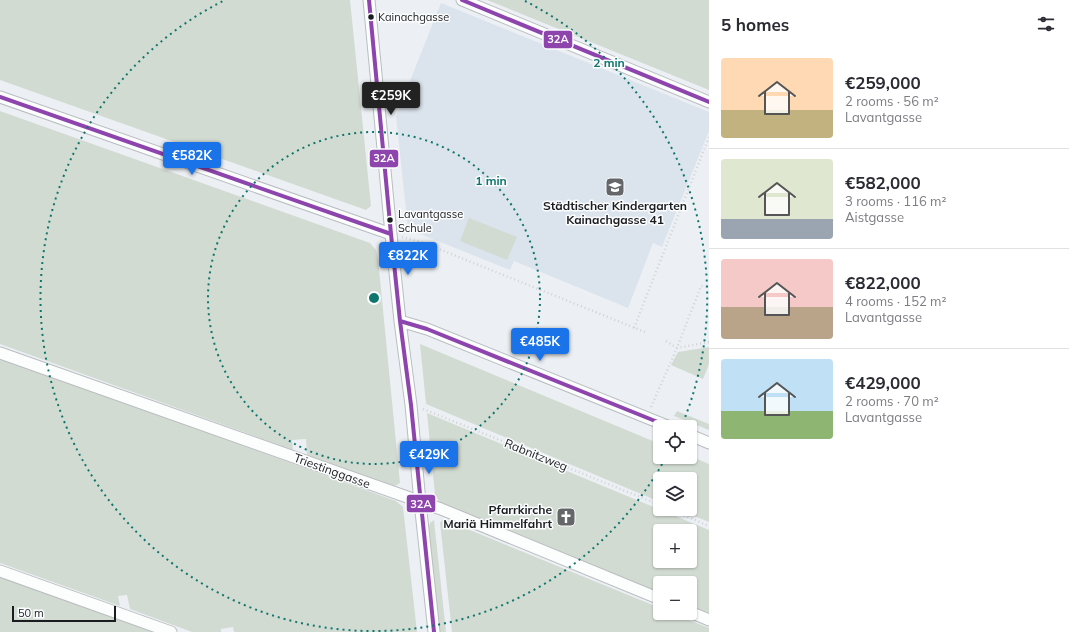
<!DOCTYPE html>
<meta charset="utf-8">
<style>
body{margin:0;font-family:Mulish,sans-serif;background:#f2f2f3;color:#2b2b33;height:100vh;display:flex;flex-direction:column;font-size:15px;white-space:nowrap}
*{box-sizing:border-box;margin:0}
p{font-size:13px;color:#7c7c81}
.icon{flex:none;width:22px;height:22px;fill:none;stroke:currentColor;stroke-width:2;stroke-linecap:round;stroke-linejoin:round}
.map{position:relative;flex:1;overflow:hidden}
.details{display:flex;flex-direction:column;background:#fff;width:360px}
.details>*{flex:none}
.controls{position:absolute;left:653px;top:420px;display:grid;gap:8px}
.controls a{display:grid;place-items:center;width:44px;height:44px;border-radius:4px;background:#fff;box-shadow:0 1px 3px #0004;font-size:20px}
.scale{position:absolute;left:12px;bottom:10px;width:104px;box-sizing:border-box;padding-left:4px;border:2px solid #1a1c1f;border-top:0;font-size:11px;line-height:14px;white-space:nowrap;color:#1a1c1f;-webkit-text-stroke:3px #fafcfd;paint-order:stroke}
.price{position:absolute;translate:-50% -34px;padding:0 9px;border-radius:4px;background:#1a73e8;color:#fff;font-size:13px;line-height:26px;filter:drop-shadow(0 1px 2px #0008)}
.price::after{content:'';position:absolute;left:50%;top:24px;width:12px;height:9px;margin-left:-6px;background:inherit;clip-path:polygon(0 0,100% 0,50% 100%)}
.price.active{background:#222;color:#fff}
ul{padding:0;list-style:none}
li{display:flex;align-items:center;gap:12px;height:100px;padding:0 12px}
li+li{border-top:1px solid #e1e1e2}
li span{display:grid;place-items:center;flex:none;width:112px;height:80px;border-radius:4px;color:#555}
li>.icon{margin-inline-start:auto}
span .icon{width:48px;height:48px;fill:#fffc;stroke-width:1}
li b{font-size:17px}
h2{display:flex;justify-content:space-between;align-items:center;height:48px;padding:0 12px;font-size:17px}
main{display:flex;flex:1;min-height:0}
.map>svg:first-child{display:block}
.built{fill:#dbe3ec}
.green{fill:#d2dbd2;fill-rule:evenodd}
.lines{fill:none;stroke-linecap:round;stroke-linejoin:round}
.minor-casing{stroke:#babdc0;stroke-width:13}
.path{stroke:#d1d2d4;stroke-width:2.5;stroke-dasharray:1 3;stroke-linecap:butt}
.minor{stroke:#fcfdfd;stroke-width:11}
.bus-1-casing{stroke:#fafcfd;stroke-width:7}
.bus-1{stroke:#8e44ad;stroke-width:4}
.ring{fill:none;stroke:#0f766e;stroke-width:2;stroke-dasharray:2 4}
.bus-dot{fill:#1a1c1f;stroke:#fafcfd;stroke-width:1.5}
.labels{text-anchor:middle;stroke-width:3;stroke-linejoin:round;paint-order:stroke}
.bus-label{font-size:11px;fill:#1a1c1f;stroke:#fafcfd;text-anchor:start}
.poi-label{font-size:12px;font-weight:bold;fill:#1a1c1f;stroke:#fafcfd}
.street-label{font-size:12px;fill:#1a1c1f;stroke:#fafcfd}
.centre{fill:#0f766e;stroke:#fafcfd;stroke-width:2}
.ring-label{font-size:12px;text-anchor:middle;font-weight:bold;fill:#0f766e;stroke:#fafcfd;stroke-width:3;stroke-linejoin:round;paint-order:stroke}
.line-badge{stroke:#fafcfd;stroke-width:1.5}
.badge-label{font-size:11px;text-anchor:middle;font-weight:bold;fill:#fff}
</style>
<main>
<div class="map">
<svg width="709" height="632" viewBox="0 0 709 632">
<rect width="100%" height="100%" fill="#ecf0f4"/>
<!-- built -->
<path class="built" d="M441 3 709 112V131L662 247 653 243 628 308 514 261 510 270 408 229 396 116Z"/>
<!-- green -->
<path class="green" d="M0 0H350L371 206 366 210 0 80Z
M487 0H709V90Z
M0 111 370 243 376 250 378 259 400 483 395 486 307 455 306 439 292 440 293 450 0 344Z
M469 218 517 237 507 260 460 241Z
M420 344 660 444V457L690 456 709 464V522L677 509H690V479H660V502L426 404Z
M709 347V364L703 379 671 365 678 352Z
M0 360 200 430 396 501 403 507 417 632H234L233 627 221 629V632H192L130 609 127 595 118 596 120 606 0 563Z
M677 411 709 424V430L674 416Z
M427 413 709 530V615L690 607V583H660V594L441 504 435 495ZM660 531H690V561H660Z
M443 519 660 608V613H672L709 628V632H452L440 523Z
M434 520 446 632H438L428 531 430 523Z
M0 576 157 632H0Z"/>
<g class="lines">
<!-- minor casing -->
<g class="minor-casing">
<path id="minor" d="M369 0 391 234 400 321 411 405 420 502 434 632
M462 0 709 102
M0 97 391 234
M400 321 427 329 670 427
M0 353 441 509 660 599
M690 435 709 443
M0 571 171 632
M690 612 709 620"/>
</g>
<!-- path -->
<path class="path" d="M402 237 419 241 645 332
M634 328 709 137
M666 341 677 348 701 286 709 287
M651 407 677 348 709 342
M423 409 660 505
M669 509 709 526"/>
<!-- minor -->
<use href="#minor" class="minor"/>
<!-- bus-1 casing -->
<g class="bus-1-casing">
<path id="bus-1" d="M369 0 391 234 400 321 411 405 434 632
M462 0 709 102
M0 97 391 234
M400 321 427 329 670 427"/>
</g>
<!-- bus-1 -->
<use href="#bus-1" class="bus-1"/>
</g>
<!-- distance rings -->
<g class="ring">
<circle cx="374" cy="298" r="166"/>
<path d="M665 459A333 333 0 1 1 223 1M525 1A333 333 0 0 1 682 425"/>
</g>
<!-- icons -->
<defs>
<g id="school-square" transform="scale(1)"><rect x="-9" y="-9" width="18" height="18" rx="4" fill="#64666a" stroke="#fafcfd"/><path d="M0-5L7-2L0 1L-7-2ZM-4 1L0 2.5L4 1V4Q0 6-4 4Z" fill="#fff"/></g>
<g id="church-square" transform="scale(1)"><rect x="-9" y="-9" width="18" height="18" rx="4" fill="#64666a" stroke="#fafcfd"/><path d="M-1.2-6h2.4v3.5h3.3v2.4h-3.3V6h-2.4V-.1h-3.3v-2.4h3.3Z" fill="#fff"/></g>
</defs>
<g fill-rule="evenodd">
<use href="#school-square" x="615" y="187"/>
<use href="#church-square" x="566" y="517"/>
</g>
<!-- markers -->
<g class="bus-dot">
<circle cx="371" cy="17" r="3.5"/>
<circle cx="390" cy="220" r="3.5"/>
</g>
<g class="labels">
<!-- bus labels -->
<g class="bus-label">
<text x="378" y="21">Kainachgasse</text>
<text x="398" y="218">Lavantgasse<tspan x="398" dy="14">Schule</tspan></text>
</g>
<!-- poi labels -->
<g class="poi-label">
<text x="615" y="210">Städtischer Kindergarten<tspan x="615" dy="14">Kainachgasse 41</tspan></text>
<text x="552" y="514" text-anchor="end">Pfarrkirche<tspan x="552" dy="14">Mariä Himmelfahrt</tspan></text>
</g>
<!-- street labels -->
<g class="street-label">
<text transform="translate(536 455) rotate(22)" y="4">Rabnitzweg</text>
<text transform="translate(332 471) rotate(20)" y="4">Triestinggasse</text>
</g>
</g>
<circle cx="374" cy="298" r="6" class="centre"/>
<g class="ring-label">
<text x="609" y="67">2 min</text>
<text x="491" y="185">1 min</text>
</g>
<g class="line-badge">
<rect x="543" y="30" width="30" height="19" rx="4" fill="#8e44ad"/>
<rect x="369" y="149" width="30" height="19" rx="4" fill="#8e44ad"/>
<rect x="406" y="494" width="30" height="19" rx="4" fill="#8e44ad"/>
</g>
<g class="badge-label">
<text x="558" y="43">32A</text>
<text x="384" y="162">32A</text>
<text x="421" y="508">32A</text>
</g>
</svg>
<div class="controls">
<a><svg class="icon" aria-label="locate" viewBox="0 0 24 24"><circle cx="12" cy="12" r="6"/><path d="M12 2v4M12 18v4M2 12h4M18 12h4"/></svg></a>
<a><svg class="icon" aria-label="layers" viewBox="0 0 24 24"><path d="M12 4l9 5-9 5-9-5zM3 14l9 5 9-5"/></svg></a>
<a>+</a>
<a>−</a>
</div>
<div class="scale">50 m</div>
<b class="price active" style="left:391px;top:116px">€259K</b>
<b class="price" style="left:192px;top:176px">€582K</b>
<b class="price" style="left:408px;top:276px">€822K</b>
<b class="price" style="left:540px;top:362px">€485K</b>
<b class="price" style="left:429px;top:475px">€429K</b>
</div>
<section class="details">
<h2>5 homes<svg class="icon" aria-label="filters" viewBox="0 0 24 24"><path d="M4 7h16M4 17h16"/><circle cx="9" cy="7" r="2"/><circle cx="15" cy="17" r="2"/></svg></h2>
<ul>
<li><span style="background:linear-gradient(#ffd9b3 65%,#c2b280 0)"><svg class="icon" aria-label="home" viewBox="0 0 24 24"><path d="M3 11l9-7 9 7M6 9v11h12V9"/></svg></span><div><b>€259,000</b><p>2 rooms · 56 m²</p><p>Lavantgasse</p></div></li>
<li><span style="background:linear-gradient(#dfe7d0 75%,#9aa5b1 0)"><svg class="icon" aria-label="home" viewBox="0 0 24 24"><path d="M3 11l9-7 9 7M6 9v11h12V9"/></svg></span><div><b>€582,000</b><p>3 rooms · 116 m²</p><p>Aistgasse</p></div></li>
<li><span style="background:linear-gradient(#f6c9c9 60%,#b9a48a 0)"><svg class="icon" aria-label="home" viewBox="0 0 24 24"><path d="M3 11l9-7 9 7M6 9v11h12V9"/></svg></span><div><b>€822,000</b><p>4 rooms · 152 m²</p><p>Lavantgasse</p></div></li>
<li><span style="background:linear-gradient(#bfe0f5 65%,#8fb573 0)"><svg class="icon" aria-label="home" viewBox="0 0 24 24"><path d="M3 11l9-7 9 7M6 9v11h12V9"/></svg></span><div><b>€429,000</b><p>2 rooms · 70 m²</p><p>Lavantgasse</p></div></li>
</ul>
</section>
</main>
